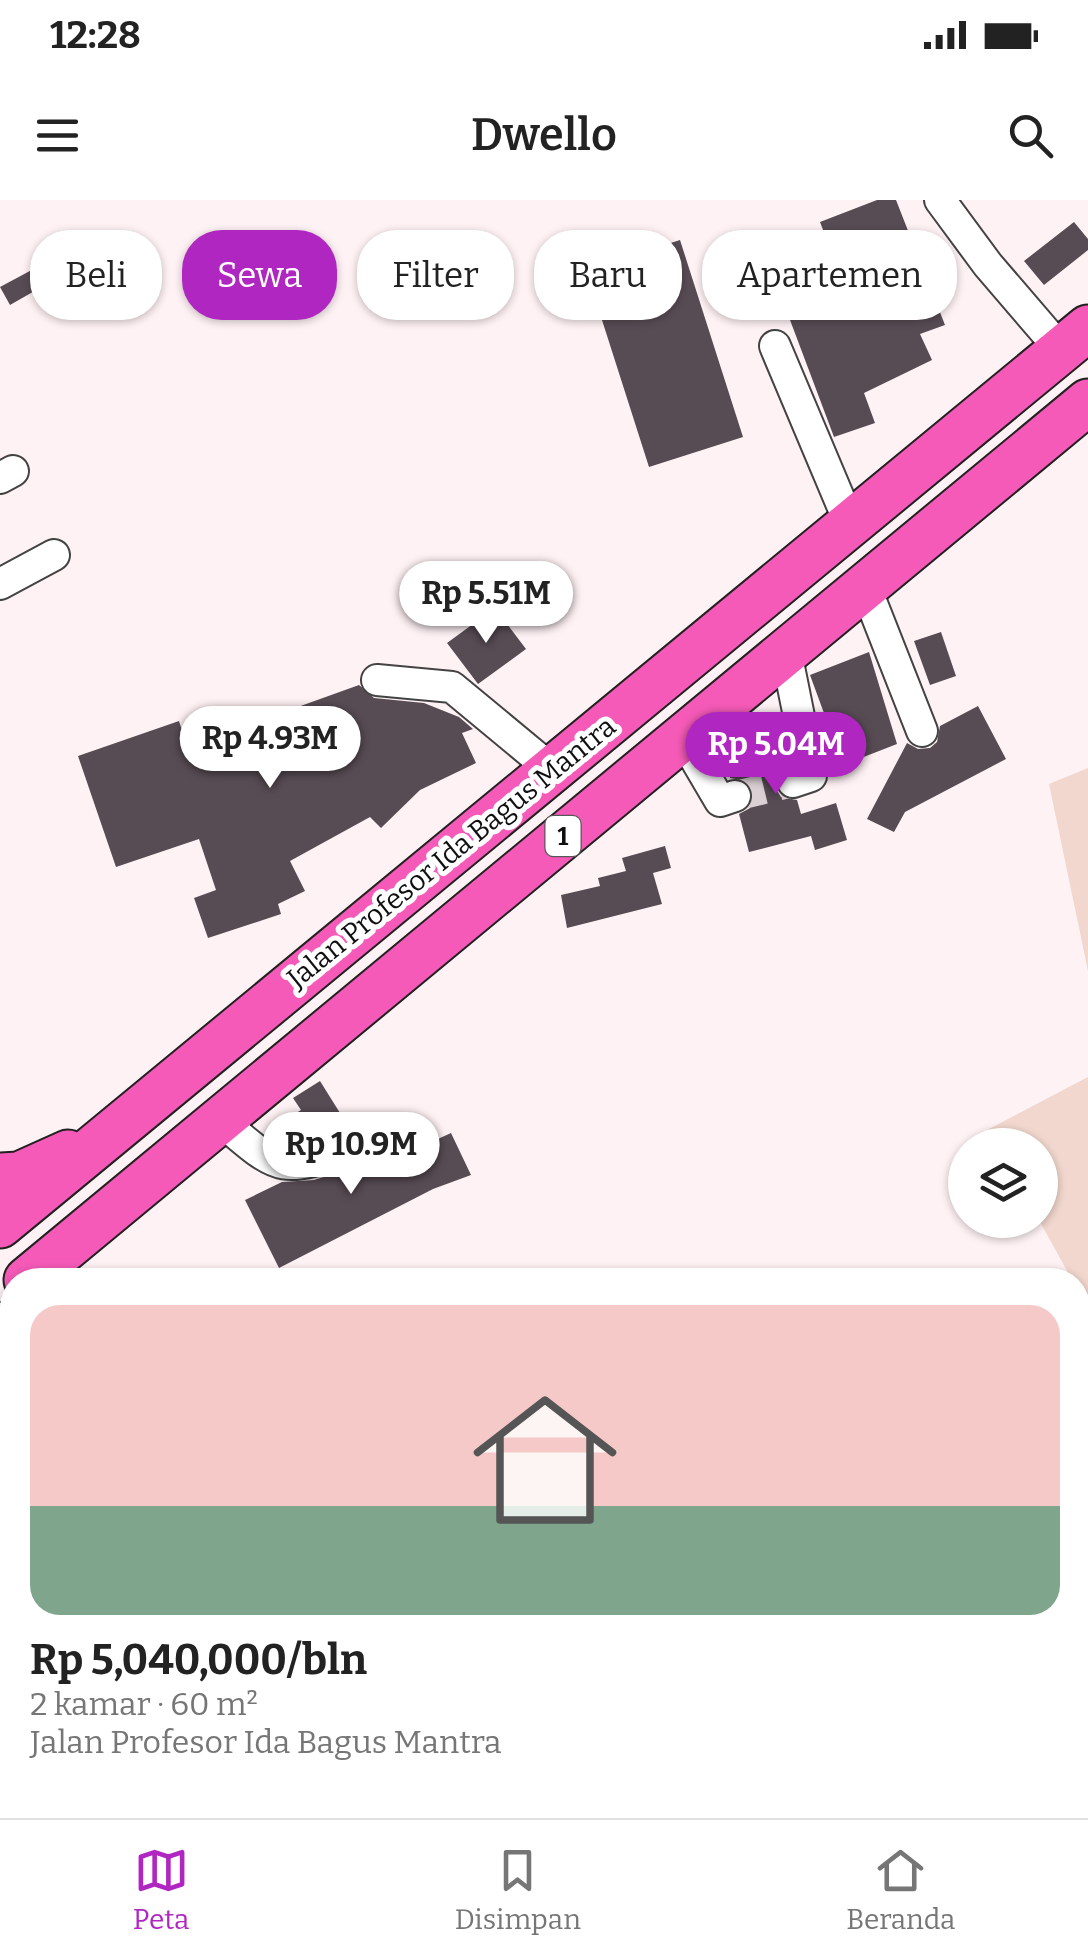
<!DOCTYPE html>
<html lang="id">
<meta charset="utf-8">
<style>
body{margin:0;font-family:Bitter,serif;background:#f6f6f6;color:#222;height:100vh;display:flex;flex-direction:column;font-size:38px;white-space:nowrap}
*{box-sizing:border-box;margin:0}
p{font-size:32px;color:#767676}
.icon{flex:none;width:55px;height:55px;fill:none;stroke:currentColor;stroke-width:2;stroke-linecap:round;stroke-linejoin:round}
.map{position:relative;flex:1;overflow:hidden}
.side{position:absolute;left:0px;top:1068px;width:1090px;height:552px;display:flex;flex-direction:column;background:#fff;border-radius:40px 40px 0 0;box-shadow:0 2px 8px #0004}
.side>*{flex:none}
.hud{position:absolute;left:30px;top:30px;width:1030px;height:90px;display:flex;gap:20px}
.tools{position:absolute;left:948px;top:928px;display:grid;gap:20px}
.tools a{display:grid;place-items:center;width:110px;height:110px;border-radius:50%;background:#fff;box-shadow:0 2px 8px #0004;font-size:50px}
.price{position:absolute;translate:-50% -85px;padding:0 22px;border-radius:35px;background:#fff;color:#222;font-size:32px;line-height:65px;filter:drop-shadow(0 2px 5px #0008)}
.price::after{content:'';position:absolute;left:50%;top:60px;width:30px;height:22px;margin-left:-15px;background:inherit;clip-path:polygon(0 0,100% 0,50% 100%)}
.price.selected{background:#b026c1;color:#fff}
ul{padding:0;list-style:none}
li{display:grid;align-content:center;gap:20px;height:530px;padding:0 30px}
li+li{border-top:2px solid #e0e0e0}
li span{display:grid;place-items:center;height:310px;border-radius:30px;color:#555}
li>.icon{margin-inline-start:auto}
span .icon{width:180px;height:180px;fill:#fffc;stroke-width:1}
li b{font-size:42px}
.chip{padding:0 35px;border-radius:40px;background:#fff;box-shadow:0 2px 8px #0004;font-size:35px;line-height:90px}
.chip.selected{background:#b026c1;color:#fff}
.status{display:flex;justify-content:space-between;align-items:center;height:70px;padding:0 50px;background:#fff;direction:ltr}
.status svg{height:28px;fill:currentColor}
header{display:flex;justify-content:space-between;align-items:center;height:130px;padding:0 30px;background:#fff;font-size:45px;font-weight:600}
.dock{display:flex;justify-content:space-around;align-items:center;height:140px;border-top:2px solid #e0e0e0;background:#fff;font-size:28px;color:#767676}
.dock a{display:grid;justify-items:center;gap:5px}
.dock .selected{color:#b026c1}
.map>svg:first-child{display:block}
.pitch{fill:#f1d7cd}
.building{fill:#584c54}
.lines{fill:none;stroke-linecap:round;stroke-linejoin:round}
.minor-tunnel{stroke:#dbd0d3;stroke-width:30;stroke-dasharray:30 15;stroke-linecap:butt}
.minor-casing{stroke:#434343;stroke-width:34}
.highway-casing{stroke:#212121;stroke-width:49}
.minor{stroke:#fff;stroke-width:30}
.highway{stroke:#f55ab8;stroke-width:45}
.labels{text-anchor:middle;stroke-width:10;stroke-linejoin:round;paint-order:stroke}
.shield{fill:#fff;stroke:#585858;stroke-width:2.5}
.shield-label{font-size:25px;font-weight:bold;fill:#101010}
.street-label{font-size:28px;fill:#101010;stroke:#fff}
</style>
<div class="status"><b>12:28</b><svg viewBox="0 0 49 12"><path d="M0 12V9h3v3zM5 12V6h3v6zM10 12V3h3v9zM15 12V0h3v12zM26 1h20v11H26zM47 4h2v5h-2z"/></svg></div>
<header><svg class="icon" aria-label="menu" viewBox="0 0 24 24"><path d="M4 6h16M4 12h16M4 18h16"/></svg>Dwello<svg class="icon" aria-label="search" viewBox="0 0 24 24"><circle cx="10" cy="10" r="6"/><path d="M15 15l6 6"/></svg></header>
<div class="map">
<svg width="1088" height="1618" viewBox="0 0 1088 1618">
<rect width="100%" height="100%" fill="#fff2f5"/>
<!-- pitch -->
<path class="pitch" d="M1088 568V771L1049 584Z
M1088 877V1110L1078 1091V1080H1072L1039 1020 1040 945H998L989 929Z
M1088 1316V1525L1078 1509V1321Z"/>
<!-- building -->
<path class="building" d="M877 0H896L945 125 920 134 932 160 864 193 875 223 834 237 784 104 763 112 745 64 825 35 820 22Z
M1074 22 1088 39V50L1044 85 1024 61Z
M680 40 743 237 649 267 586 70Z
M69 50 80 78 48 92 45 85 10 105 0 87Z
M495 408 526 449 478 484 447 443Z
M941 432 956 476 930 485 914 441Z
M869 452 897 544 843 565 810 475Z
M359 485 374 498 424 503 459 517 473 529 462 533 476 563 420 590 381 628 370 617 290 661 305 691 278 704 281 714 208 738 194 698 216 690 199 639 116 667 78 556 179 521 187 547Z
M978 506 1006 559 905 612 894 632 867 619 907 543 918 549 930 548 937 542 940 526Z
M780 528 789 564 778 570 776 589 781 597 797 600 801 614 836 603 847 640 815 650 811 636 749 652 739 614 750 608 753 591 747 581 730 578 722 542Z
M665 646 671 668 653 673 662 704 567 728 561 695 600 686 598 678 626 671 622 658Z
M320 881 350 929 288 945 276 926 301 910 293 898Z
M451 933 471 975 433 989 279 1068 245 1000 282 982 314 980 362 965 399 943 405 954Z"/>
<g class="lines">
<!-- minor-tunnel -->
<path class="minor-tunnel" d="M735 596 793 582"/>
<!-- minor casing -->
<g class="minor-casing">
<path id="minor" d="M940 0 988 65 1061 150
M775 146 850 324
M0 278 13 271
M0 384 54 355
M865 386 922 531
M786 452 811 576 793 582
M377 480 452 487 551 569
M683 538 720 601 735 596
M220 920C281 972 279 974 356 947
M0 1118 12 1137
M268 1608 274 1618"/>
</g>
<!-- highway casing -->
<g class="highway-casing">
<path id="highway" d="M0 976 19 975 68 953
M0 1025 1088 128
M27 1080 1088 202
M0 1174 12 1179"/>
</g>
<!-- minor -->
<use href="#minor" class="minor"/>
<!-- highway -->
<use href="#highway" class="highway"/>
</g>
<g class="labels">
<!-- shield labels -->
<rect class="shield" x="545.5" y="616" width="35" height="40" rx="8"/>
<g class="shield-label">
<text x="563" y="645">1</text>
</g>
<!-- street labels -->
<g class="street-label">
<text transform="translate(451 652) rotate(-39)" y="10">Jalan Profesor Ida Bagus Mantra</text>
</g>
</g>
</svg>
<div class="tools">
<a><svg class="icon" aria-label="layers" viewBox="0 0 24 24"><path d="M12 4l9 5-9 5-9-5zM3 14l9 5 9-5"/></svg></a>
</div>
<b class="price" style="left:486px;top:446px">Rp 5.51M</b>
<b class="price" style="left:270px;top:591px">Rp 4.93M</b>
<b class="price selected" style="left:776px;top:597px">Rp 5.04M</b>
<b class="price" style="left:351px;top:997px">Rp 10.9M</b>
<div class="hud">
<a class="chip">Beli</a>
<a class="chip selected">Sewa</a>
<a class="chip">Filter</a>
<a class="chip">Baru</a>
<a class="chip">Apartemen</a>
</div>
<section class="side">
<ul>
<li><span style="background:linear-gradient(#f6c9c9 65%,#7fa58c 0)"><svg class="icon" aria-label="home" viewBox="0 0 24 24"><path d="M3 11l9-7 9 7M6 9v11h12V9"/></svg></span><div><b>Rp 5,040,000/bln</b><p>2 kamar · 60 m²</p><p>Jalan Profesor Ida Bagus Mantra</p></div></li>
</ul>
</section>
</div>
<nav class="dock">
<a class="selected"><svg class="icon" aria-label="map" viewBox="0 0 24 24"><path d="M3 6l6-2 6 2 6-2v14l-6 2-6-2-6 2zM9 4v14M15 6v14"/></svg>Peta</a>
<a><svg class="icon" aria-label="saved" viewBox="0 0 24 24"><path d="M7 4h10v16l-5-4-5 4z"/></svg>Disimpan</a>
<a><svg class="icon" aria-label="home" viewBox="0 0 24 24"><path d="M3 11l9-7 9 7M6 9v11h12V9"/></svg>Beranda</a>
</nav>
